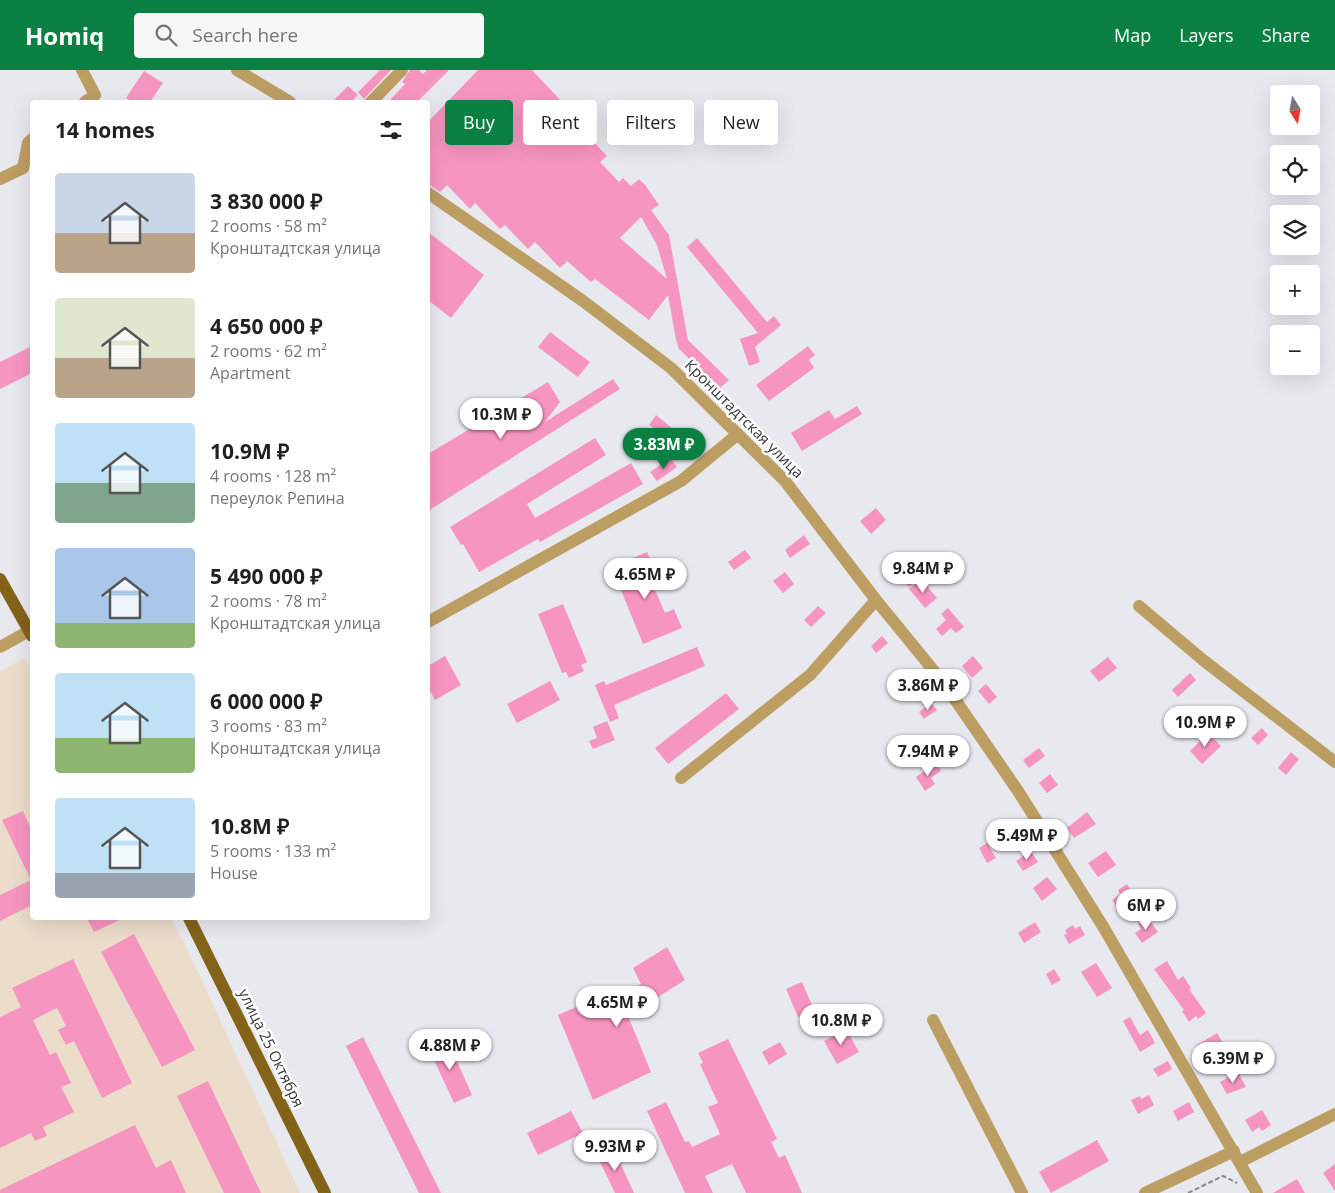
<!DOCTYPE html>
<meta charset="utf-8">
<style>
body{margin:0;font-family:"Open Sans",sans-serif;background:#f6f6f6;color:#202124;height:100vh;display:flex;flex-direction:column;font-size:19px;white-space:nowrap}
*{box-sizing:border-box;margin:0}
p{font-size:16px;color:#757577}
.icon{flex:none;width:28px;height:28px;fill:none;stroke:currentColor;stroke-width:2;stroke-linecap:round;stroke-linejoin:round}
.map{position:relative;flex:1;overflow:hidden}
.panel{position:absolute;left:30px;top:30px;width:400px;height:820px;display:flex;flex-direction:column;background:#fff;border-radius:5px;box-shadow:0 5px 20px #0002}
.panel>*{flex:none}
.hud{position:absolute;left:445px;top:30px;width:475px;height:45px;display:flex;gap:10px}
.needle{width:32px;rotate:169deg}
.buttons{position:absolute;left:1270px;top:15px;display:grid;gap:10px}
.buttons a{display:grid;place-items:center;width:50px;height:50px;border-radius:5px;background:#fff;box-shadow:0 5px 20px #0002;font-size:25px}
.price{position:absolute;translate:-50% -42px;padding:0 11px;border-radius:18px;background:#fff;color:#222;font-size:16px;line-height:32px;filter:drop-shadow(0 1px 2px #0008)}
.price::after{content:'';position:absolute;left:50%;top:30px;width:15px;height:11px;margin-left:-8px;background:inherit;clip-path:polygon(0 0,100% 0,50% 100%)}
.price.on{background:#0b8043;color:#fff}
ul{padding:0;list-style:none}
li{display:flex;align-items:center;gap:15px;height:125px;padding:0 25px}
li span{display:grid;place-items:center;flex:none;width:140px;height:100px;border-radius:5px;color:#555}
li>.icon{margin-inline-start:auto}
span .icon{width:60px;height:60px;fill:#fffc;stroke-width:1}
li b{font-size:21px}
h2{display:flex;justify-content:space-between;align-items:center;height:60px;padding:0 25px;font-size:21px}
.pill{padding:0 18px;border-radius:5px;background:#fff;box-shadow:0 5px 20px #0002;font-size:18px;line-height:45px}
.pill.on{background:#0b8043;color:#fff}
header{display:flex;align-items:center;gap:30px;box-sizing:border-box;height:70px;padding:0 25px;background:#0b8043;color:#fff}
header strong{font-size:24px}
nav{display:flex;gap:28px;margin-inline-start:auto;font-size:18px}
.search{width:350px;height:45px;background:#f6f6f6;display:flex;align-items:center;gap:12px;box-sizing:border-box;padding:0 18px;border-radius:5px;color:#757577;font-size:19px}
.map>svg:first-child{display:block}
.industrial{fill:#ecdcca}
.building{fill:#f795c1;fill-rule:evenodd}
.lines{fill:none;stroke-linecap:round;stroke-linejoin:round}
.path{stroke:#88878c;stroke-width:2;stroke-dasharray:5 2.5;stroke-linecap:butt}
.minor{stroke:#bc9e63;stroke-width:12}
.major{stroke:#826318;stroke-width:12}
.labels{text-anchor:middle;stroke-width:5;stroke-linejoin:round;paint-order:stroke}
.street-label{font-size:15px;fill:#38373a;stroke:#fff}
</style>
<header>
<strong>Homiq</strong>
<div class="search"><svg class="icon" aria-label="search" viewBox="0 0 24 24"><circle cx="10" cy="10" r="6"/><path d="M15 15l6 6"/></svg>Search here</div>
<nav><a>Map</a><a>Layers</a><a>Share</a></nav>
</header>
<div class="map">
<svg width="1335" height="1123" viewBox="0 0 1335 1123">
<rect width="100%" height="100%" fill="#e8e8ef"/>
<!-- industrial -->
<path class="industrial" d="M25 588 32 601V848H170L184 872 300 1123H0V601Z"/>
<!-- building -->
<path class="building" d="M380 0H391L364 29 358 22Z
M410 0H419L423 4 427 0H449L417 32H388L405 14 402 12Z
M478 0H532L594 66 591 69 607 86 600 92 619 112 623 108 631 116 639 109 645 115 659 135 651 140 669 165 688 270 729 310 720 318 679 279 676 270 668 225 649 250 595 209 591 212 567 191 560 198 535 172 528 179 505 155 500 159 475 133 470 139 447 115 440 122 428 114V52ZM641 147 657 175 667 209 620 168Z
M144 1 163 13 150 32H133L126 28Z
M348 16 358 25 351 32H332Z
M428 162 484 205 451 248 428 230Z
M697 168 767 252 774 246 781 255 755 277 760 292 749 296 740 269 758 263 687 177Z
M550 262 590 292 578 307 538 277Z
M32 276V303L0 319V292Z
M808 276 815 285 809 290 814 298 769 331 756 315Z
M613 309 620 319 428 441V384L548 312 560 332 545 352Z
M857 336 862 344 802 381 791 363 829 340 835 349Z
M656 345 679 364 667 380 649 366 654 358 649 355Z
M595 368 606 385 527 434 535 448 631 393 643 414 540 472 538 469 479 502 463 474 461 475 450 457Z
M671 388 677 397 657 411 650 402Z
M876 438 886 450 871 464 860 451Z
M804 465 810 474 790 488 785 480Z
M745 480 751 488 734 500 728 492Z
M647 482 655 501 648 504 665 543 674 539 682 558 643 574 620 518 625 516 616 495Z
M896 484 914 513 909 517 887 492Z
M785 502 794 514 783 523 773 511Z
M921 509 937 528 925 538 909 519Z
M563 534 587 592 581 595 584 601 569 608 566 602 562 603 538 544Z
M818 536 826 543 811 557 804 550Z
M948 538 964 557 956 563 951 558 942 566 936 559 946 550 941 544Z
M882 566 888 573 876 583 871 576Z
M697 577 705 596 614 635 619 648 610 652 595 615 604 611 606 615Z
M445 586 461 615 435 630 428 617V596Z
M973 586 983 598 972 608 962 596Z
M1108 587 1117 598 1099 612 1090 601Z
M1190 603 1196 610 1178 627 1172 620Z
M550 611 560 630 517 653 507 634Z
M986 614 997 627 989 634 978 621Z
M726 623 739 639 668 694 655 678Z
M931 633 937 640 924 649 919 642Z
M607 651 615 670 593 679 589 671 597 668 593 657Z
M1262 658 1268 665 1258 675 1251 668Z
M1208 663 1221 676 1202 694 1190 681Z
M1039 678 1045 686 1029 698 1023 690Z
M1291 682 1299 689 1286 705 1278 698Z
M936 693 941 701 931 708 935 714 925 721 916 707Z
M1050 704 1058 715 1047 723 1039 713Z
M23 741 32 761V835L0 851V825L31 810 2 750Z
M1087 742 1096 754 1074 768 1067 758Z
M987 773 996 788 987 793 979 778Z
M1031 781 1038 792 1023 801 1016 791Z
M1106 781 1116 795 1098 807 1088 793Z
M1047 807 1057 819 1042 831 1033 818Z
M1127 814 1135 827 1118 838 1112 830 1120 824 1118 820Z
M87 848H124L94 862Z
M1148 848 1158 862 1142 873 1135 863 1141 859 1138 854Z
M1035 852 1041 862 1024 873 1018 863Z
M1073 855 1075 859 1080 856 1085 865 1069 874 1064 865 1067 864 1065 860Z
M134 864 195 980 162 997 101 882Z
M667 877 685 910 628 946 651 1002 593 1030 558 945 617 919 620 927 641 914 633 898Z
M73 889 132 1013 102 1028 74 971 66 975 58 960 66 956 57 938 33 950 50 985 56 982 71 1013 61 1017 74 1042 43 1057 47 1066 35 1071 31 1063 0 1078V947L21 937 12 918Z
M1167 891 1178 910 1183 906 1191 918 1189 919 1206 943 1198 949 1196 946 1189 952 1182 941 1184 940 1154 899Z
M1096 893 1112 918 1097 927 1081 902Z
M1054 899 1061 910 1052 915 1046 904Z
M802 912 814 940 798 947 786 919Z
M1130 947 1140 965 1148 960 1155 973 1140 982 1123 951Z
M846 959 859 982 837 994 824 971Z
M1217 963 1225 977 1215 982 1220 991 1209 996 1197 975Z
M363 967 441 1123H419L346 976Z
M447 969 472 1025 454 1033 428 977Z
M728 969 777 1069 771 1072 779 1088 785 1085 802 1123H746L732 1094 705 1106 713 1123H685L647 1041 666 1032 685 1072 689 1071 692 1077 720 1064 708 1037 718 1033 700 994 703 993 698 983Z
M780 972 787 984 769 995 762 982Z
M1168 991 1172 999 1158 1007 1153 999Z
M1238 1002 1246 1017 1227 1024 1220 1012Z
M208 1011 261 1123H224L177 1026Z
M1149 1025 1154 1035 1138 1044 1131 1030 1140 1026 1141 1029Z
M1189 1032 1194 1042 1178 1051 1173 1041Z
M1262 1040 1271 1055 1262 1061 1259 1057 1252 1062 1245 1050Z
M571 1041 583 1063 538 1085 527 1063Z
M135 1055 156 1098 171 1090 186 1123H0V1120Z
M1097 1070 1109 1091 1051 1123 1039 1102Z
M613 1077 634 1123H615L601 1094 597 1085Z
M1335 1094V1121L1323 1103Z
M1297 1109 1305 1123H1273Z"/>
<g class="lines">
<!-- path -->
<path class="path" d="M1188 1123 1223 1106 1237 1113"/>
<!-- minor -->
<path class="minor" d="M82 0 95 25 85 32
M237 0 290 32
M371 32 402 0
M0 109 23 98 28 73 32 69
M428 123 583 231 671 298 785 411 876 530 943 612 1018 721 1104 858 1257 1123
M1139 536 1203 590 1335 692
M428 552 681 411 738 364
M0 577 29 561
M681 708 810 605 876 530
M933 950 1022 1123
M1240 1092 1335 1044
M1145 1123 1234 1081"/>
<!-- major -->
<path class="major" d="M0 509 32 566
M189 848 325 1123"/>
</g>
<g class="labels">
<!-- street labels -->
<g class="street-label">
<text transform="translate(744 349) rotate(45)" y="5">Кронштадтская улица</text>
<text transform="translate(271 978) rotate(64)" y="5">улица 25 Октября</text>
</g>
</g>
</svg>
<div class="buttons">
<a><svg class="needle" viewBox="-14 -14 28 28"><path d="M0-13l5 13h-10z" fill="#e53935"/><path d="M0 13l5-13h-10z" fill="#757577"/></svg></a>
<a><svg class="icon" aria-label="locate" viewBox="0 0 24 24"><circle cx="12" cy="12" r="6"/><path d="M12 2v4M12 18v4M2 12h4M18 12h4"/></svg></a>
<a><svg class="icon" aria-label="layers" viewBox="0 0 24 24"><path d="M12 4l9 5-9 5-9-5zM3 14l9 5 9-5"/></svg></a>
<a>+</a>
<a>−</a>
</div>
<b class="price" style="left:501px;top:370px">10.3M ₽</b>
<b class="price on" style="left:664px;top:400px">3.83M ₽</b>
<b class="price" style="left:923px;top:524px">9.84M ₽</b>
<b class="price" style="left:645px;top:530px">4.65M ₽</b>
<b class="price" style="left:928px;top:641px">3.86M ₽</b>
<b class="price" style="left:1205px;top:678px">10.9M ₽</b>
<b class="price" style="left:928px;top:707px">7.94M ₽</b>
<b class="price" style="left:1027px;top:791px">5.49M ₽</b>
<b class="price" style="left:1146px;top:861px">6M ₽</b>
<b class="price" style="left:617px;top:958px">4.65M ₽</b>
<b class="price" style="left:841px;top:976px">10.8M ₽</b>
<b class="price" style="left:450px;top:1001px">4.88M ₽</b>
<b class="price" style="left:1233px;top:1014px">6.39M ₽</b>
<b class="price" style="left:615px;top:1102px">9.93M ₽</b>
<div class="hud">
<a class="pill on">Buy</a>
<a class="pill">Rent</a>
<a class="pill">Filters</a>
<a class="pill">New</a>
</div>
<section class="panel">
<h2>14 homes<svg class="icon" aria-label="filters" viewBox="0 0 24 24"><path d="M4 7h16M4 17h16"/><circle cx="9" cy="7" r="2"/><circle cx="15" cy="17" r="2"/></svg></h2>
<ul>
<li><span style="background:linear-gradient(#c9d6e8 60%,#b9a48a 0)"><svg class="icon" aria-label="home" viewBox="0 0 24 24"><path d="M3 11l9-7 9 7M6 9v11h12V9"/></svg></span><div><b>3 830 000 ₽</b><p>2 rooms · 58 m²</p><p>Кронштадтская улица</p></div></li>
<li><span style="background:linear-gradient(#dfe7d0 60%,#b9a48a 0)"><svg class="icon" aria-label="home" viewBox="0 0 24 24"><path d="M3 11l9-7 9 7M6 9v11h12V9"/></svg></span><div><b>4 650 000 ₽</b><p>2 rooms · 62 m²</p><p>Apartment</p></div></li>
<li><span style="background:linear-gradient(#bfe0f5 60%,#7fa58c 0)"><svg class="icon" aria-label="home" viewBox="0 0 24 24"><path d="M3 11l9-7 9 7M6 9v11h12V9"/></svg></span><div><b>10.9M ₽</b><p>4 rooms · 128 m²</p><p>переулок Репина</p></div></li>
<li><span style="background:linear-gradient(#a9c7e8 75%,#8fb573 0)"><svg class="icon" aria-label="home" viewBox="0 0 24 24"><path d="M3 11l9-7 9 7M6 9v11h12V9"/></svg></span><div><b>5 490 000 ₽</b><p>2 rooms · 78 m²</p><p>Кронштадтская улица</p></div></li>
<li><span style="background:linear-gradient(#bfe0f5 65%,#8fb573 0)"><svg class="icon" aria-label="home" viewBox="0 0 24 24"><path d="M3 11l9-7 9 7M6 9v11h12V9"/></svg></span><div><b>6 000 000 ₽</b><p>3 rooms · 83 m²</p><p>Кронштадтская улица</p></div></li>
<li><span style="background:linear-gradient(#bfe0f5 75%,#9aa5b1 0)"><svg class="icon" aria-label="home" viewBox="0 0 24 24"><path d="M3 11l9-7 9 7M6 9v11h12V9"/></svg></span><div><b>10.8M ₽</b><p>5 rooms · 133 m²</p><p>House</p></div></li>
</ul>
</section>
</div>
